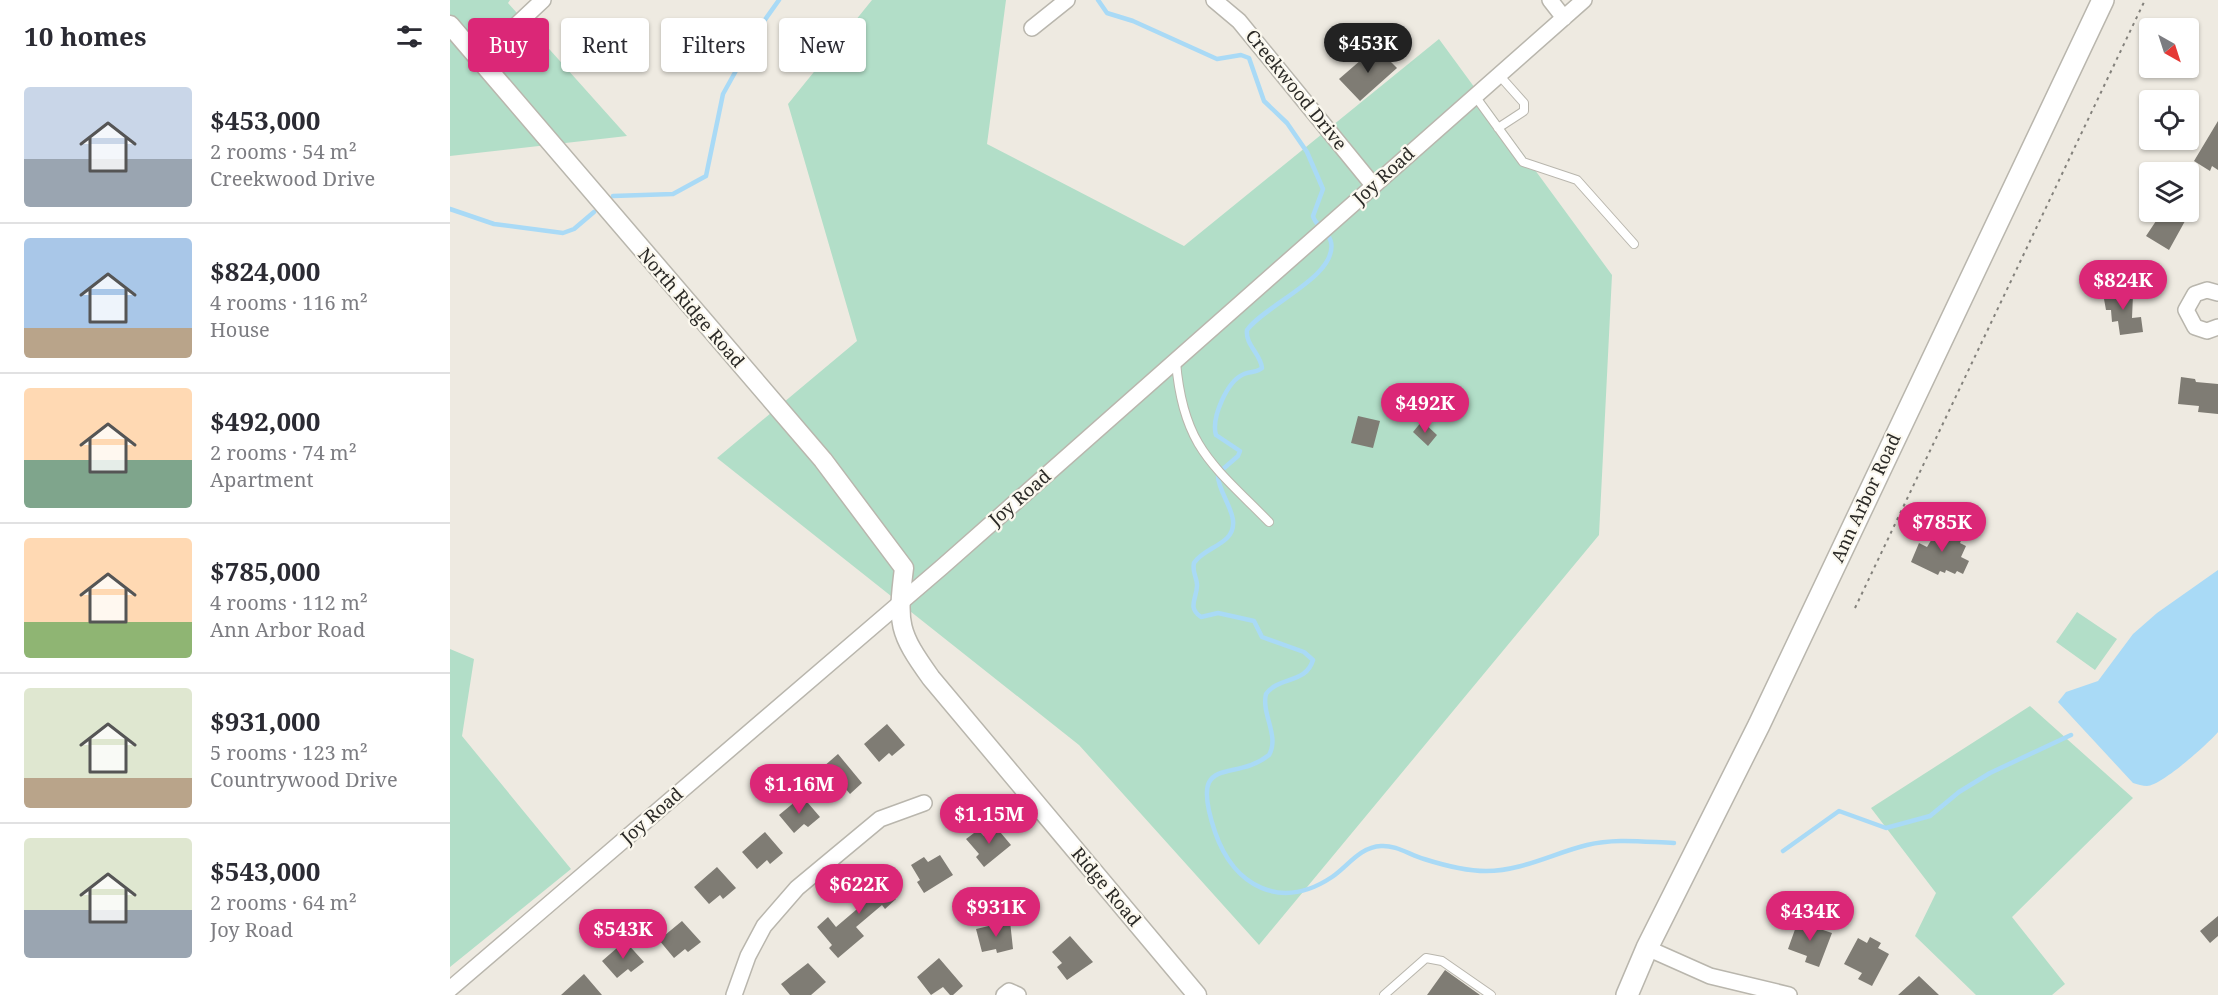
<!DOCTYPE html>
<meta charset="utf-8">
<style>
body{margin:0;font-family:"Noto Serif",serif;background:#f2f2f3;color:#2b2b33;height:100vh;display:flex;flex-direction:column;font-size:22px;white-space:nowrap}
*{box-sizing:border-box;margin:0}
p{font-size:20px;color:#7c7c81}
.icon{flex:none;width:33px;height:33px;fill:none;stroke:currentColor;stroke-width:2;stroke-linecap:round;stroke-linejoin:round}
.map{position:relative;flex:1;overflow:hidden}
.panel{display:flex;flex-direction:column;background:#fff;width:450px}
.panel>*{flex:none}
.banner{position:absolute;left:18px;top:18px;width:570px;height:54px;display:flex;gap:12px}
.needle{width:39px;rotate:141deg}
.buttons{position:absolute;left:1689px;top:18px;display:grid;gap:12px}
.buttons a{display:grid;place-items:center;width:60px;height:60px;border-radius:6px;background:#fff;box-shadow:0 2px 4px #0004;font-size:30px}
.price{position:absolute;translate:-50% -51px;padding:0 14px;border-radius:21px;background:#db2777;color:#fff;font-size:20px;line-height:39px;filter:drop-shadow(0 2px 3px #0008)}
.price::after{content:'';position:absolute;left:50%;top:36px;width:18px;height:14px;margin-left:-9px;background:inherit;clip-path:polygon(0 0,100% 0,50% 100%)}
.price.on{background:#222;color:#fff}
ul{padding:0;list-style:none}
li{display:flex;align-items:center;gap:18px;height:150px;padding:0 24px}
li+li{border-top:2px solid #e1e1e2}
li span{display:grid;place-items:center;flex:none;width:168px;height:120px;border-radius:6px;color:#555}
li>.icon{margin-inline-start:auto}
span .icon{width:72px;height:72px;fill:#fffc;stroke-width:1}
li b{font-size:26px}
h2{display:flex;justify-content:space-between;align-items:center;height:72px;padding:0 24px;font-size:26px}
.chip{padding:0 21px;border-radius:6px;background:#fff;box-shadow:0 2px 4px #0004;font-size:21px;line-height:54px}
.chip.on{background:#db2777;color:#fff}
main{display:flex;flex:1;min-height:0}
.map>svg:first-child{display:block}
.green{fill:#b2dec8}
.water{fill:#a9daf6}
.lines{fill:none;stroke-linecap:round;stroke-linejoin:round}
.stream{stroke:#a9daf6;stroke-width:4.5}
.building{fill:#7f7c74}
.service-casing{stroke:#b9b6ad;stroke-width:10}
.minor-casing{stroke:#b9b6ad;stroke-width:18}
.tertiary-casing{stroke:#b9b6ad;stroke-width:21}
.secondary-casing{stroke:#b9b6ad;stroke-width:24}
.path{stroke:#83817b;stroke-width:2;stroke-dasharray:3 4.5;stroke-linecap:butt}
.service{stroke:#fff;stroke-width:8}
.minor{stroke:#fff;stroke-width:15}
.tertiary{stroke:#fff;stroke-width:18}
.secondary{stroke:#fff;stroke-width:21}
.labels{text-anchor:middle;stroke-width:4.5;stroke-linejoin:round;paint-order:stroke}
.street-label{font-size:18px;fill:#2b2a27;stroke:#fbf8ee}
</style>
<main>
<section class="panel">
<h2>10 homes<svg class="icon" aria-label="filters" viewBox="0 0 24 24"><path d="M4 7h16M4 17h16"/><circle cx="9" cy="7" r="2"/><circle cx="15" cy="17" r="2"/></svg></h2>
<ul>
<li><span style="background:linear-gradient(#c9d6e8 60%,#9aa5b1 0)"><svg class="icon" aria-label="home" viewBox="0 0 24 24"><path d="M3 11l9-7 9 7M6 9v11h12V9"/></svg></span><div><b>$453,000</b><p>2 rooms · 54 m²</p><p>Creekwood Drive</p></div></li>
<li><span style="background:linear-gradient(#a9c7e8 75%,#b9a48a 0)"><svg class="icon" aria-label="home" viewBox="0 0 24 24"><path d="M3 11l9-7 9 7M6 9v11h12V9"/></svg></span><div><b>$824,000</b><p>4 rooms · 116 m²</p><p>House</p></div></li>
<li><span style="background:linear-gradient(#ffd9b3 60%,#7fa58c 0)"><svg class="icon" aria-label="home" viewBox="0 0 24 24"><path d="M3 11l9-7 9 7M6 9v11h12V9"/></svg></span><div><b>$492,000</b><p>2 rooms · 74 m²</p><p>Apartment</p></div></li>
<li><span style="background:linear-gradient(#ffd9b3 70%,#8fb573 0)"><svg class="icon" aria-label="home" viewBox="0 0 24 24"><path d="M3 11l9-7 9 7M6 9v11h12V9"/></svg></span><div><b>$785,000</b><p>4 rooms · 112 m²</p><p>Ann Arbor Road</p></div></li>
<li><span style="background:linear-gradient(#dfe7d0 75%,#b9a48a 0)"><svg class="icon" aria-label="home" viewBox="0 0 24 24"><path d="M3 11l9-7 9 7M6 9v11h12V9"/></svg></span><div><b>$931,000</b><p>5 rooms · 123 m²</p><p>Countrywood Drive</p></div></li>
<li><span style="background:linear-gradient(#dfe7d0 60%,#9aa5b1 0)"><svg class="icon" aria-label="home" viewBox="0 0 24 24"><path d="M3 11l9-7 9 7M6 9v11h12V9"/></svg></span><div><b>$543,000</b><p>2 rooms · 64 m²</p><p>Joy Road</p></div></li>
</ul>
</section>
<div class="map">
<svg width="1768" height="995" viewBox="0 0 1768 995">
<rect width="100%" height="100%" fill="#eeeae1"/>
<!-- green -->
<path class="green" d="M0 0H60L58 3 177 136 0 156Z
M422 0H556L537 144 734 246 989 39 1162 275 1149 535 809 945 629 745 267 458 407 341 338 104Z
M1627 612 1667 639 1645 670 1606 642Z
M0 649 24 659 12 736 121 869 0 967Z
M1580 706 1683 798 1562 917 1615 984 1602 995H1526L1465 936 1486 893 1421 808Z"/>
<!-- water -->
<path class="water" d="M1768 570V732C1759 743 1711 786 1697 786 1693 786 1687 784 1683 783L1608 702 1616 692 1648 681 1683 634 1707 613Z"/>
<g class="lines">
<!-- stream -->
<path class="stream" d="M648 0 657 13 683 21 767 59 791 55 799 58 814 101 837 123 857 152 873 189 863 216C865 226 879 231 881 242 888 276 816 304 797 330 795 345 811 354 812 368 806 373 801 371 794 374 777 381 761 418 766 435L790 451 788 456 773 469
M163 196 223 194 256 176 273 94 312 24 329 0
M0 209 44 224 113 233 124 229 144 212
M768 476C768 495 795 520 777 538 767 548 752 551 744 563 742 572 746 575 747 584 748 597 736 607 751 617L768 613 804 621 812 637 854 652 863 660C856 684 829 676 816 694 811 714 830 736 819 755 783 784 738 751 765 832 784 887 831 911 882 877 898 866 910 847 931 846 946 845 960 855 974 859 993 865 1016 871 1036 871 1072 871 1104 853 1137 845 1165 838 1195 842 1224 843
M1333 851 1389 811 1436 828 1480 816 1509 792 1540 773 1621 735"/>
</g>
<!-- building -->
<path class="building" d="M926 47 947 68 910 101 889 79Z
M1768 121V170L1762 166 1760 171 1744 161Z
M1712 212H1740L1719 250 1696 236Z
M1679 287 1680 295H1683L1682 318 1691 317 1693 332 1670 335 1668 321 1662 322 1661 310H1656L1654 299 1658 298V290Z
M1731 377 1745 379 1746 382 1768 384V414L1748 412 1749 406 1728 404Z
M908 416 930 421 923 448 901 443Z
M972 421 987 435 978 446 963 432Z
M1491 524 1514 534 1510 543 1516 546 1511 557 1519 561 1513 574 1507 571 1505 574 1496 570 1495 573 1490 571 1488 575 1461 562 1469 543 1477 547Z
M437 724 455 745 442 756 439 753 429 762 414 744Z
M388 754 412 783 400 794 390 782 380 791 365 774Z
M352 796 370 817 358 827 354 824 344 833 329 815Z
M545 826 561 845 534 867 526 857 529 854 516 839 528 830 534 836Z
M315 832 333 853 320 864 317 860 307 869 292 852Z
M490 855 503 875 474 893 467 882 470 880 461 865 474 857 478 862Z
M267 867 286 888 273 899 270 895 259 904 244 887Z
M434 872 448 888 441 894 446 899 435 909 432 905 406 927 414 936 388 958 379 948 382 945 367 927 378 917 386 927 413 904 405 894Z
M1768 916V936L1760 943 1750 931Z
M1361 919 1372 923 1370 929 1382 933 1369 967 1355 962 1357 956 1338 949 1348 921 1359 925Z
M232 921 251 942 238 952 235 949 224 958 209 940Z
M560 921 563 949 547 953 546 949 532 952 526 929Z
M620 936 643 962 617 980 607 967 612 963 602 952Z
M1420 937 1431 943 1428 948 1439 954 1422 986 1408 979 1412 973 1394 964 1408 938 1417 943Z
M175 941 194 962 181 972 178 969 167 978 152 961Z
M489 958 513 986 503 995H500L493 987 481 995 467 977Z
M358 963 376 982 361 995H340L331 984Z
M995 970 1030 995H977Z
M134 974 152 995H111Z
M1469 976 1489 995H1448Z"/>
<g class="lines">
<!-- service casing -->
<g class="service-casing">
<path id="service" d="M1025 96 1073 162 1127 180 1184 244
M1048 128 1074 111V103L1049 75
M726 362C733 447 763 465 819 522
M934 995 976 958 992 961 1041 995"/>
</g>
<!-- minor casing -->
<g class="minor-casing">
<path id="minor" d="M764 0 789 21 923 185
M1100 0 1114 18
M582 28 617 0
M29 60 93 0
M1768 293 1757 290 1745 294 1736 310 1745 327 1757 331 1768 327
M1197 948 1260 976 1339 995
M0 989 492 567 1134 0
M284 995 298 956 314 926 347 888 430 819 474 803
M554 995 559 991 568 995"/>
</g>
<!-- tertiary casing -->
<g class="tertiary-casing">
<path id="tertiary" d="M0 25 373 460 454 568C447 624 448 632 481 678L747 995"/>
</g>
<!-- secondary casing -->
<g class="secondary-casing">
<path id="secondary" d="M1177 995 1197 948 1309 725 1653 0"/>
</g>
<!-- path -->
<path class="path" d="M1405 608 1695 0"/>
<!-- service -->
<use href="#service" class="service"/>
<!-- minor -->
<use href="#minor" class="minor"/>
<!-- tertiary -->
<use href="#tertiary" class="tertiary"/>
<!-- secondary -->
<use href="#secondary" class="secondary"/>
</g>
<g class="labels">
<!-- street labels -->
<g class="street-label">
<text transform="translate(846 90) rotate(51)" y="6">Creekwood Drive</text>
<text transform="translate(934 176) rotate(-42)" y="6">Joy Road</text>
<text transform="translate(241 308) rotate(49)" y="6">North Ridge Road</text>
<text transform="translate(570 498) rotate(-41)" y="6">Joy Road</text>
<text transform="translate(1416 498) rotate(-65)" y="6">Ann Arbor Road</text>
<text transform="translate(202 816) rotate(-41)" y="6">Joy Road</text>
<text transform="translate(656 887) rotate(50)" y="6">Ridge Road</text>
</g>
</g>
</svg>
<div class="buttons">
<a><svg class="needle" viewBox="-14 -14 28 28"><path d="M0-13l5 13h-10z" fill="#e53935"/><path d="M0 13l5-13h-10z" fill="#7c7c81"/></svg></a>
<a><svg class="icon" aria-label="locate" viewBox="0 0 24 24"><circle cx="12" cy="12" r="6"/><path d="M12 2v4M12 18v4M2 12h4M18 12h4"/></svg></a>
<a><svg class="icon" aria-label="layers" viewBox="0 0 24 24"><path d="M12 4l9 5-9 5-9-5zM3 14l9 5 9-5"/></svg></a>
</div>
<b class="price on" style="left:918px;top:74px">$453K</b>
<b class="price" style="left:1673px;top:311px">$824K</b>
<b class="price" style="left:975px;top:434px">$492K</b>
<b class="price" style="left:1492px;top:553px">$785K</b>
<b class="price" style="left:349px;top:815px">$1.16M</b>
<b class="price" style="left:539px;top:845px">$1.15M</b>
<b class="price" style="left:409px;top:915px">$622K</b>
<b class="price" style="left:546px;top:938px">$931K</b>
<b class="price" style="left:1360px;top:942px">$434K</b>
<b class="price" style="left:173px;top:960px">$543K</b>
<div class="banner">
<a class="chip on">Buy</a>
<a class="chip">Rent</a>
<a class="chip">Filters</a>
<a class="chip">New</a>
</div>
</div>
</main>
